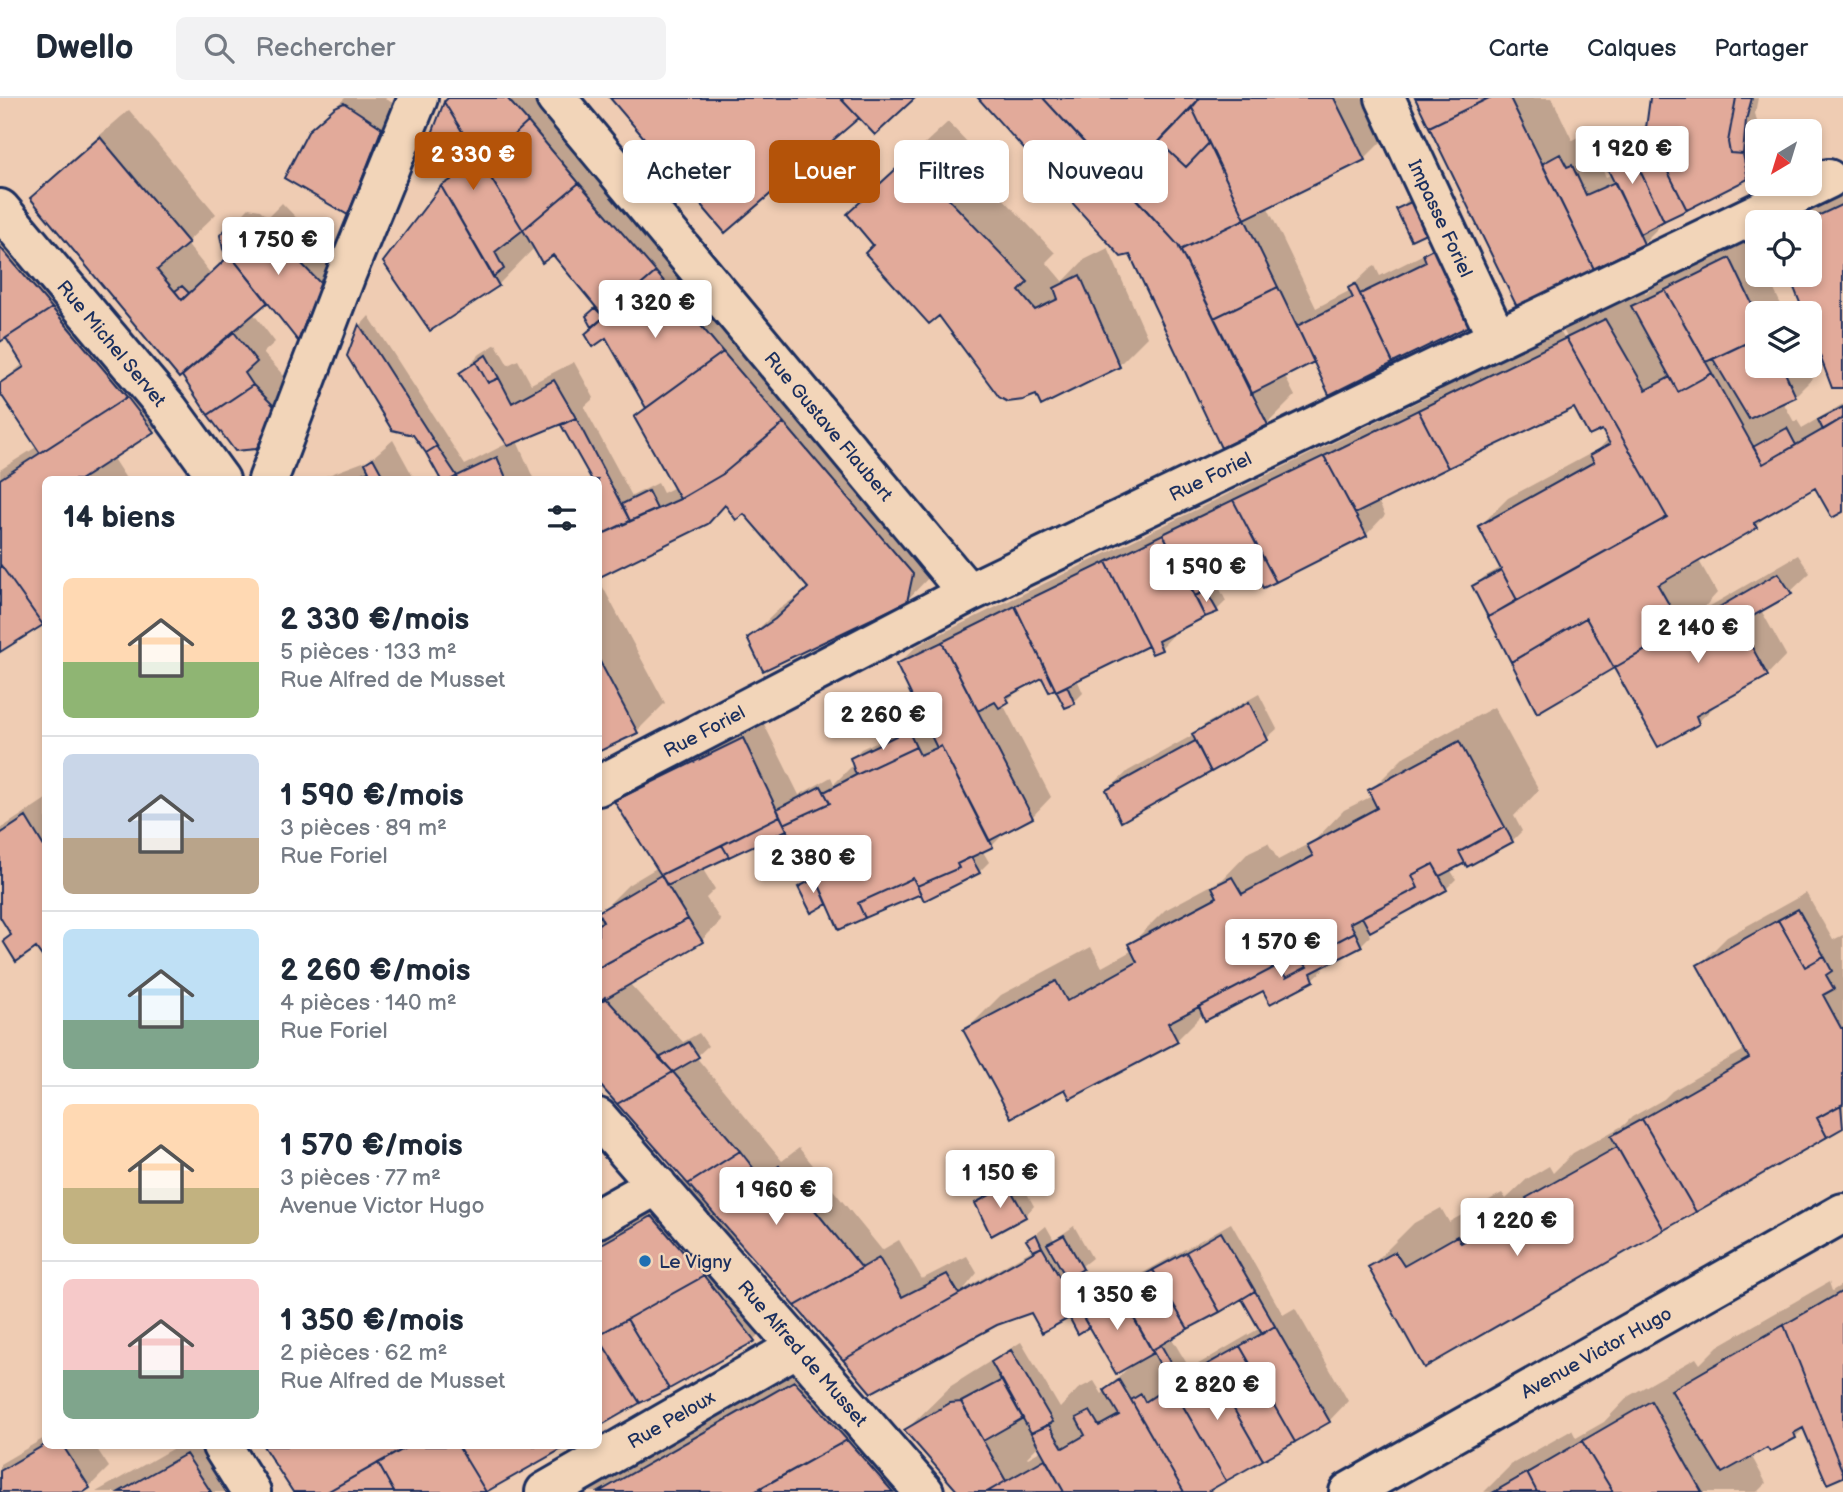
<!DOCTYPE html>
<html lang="fr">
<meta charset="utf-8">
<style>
body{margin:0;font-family:"Balsamiq Sans",sans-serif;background:#f2f2f3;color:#1f2937;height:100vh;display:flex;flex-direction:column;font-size:26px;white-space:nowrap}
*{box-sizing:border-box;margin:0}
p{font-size:23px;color:#747a83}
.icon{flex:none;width:38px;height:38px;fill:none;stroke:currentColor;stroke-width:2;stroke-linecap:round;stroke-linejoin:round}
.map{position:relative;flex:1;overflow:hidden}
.panel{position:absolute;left:42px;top:378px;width:560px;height:973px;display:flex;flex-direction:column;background:#fff;border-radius:10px;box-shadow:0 4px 10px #0003}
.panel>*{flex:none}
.guide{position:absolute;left:623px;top:42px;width:665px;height:63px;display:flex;gap:14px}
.needle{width:46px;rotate:218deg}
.tools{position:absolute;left:1745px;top:21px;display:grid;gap:14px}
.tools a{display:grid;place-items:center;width:77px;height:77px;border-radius:10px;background:#fff;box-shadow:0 4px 10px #0003;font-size:35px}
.price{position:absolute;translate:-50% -60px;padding:0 16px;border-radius:7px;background:#fff;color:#222;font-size:23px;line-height:46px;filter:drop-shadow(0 2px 4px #0008)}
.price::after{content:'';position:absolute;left:50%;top:42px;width:21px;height:16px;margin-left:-10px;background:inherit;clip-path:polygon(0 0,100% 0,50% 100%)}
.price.current{background:#b45309;color:#fff}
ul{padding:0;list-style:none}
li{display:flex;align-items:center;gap:21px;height:175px;padding:0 21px}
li+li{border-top:2px solid #e0e1e3}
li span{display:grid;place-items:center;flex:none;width:196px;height:140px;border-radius:10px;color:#555}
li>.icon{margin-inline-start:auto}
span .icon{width:84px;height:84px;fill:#fffc;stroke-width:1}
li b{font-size:30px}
h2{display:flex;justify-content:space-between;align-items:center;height:84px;padding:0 21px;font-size:30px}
.pill{padding:0 24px;border-radius:10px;background:#fff;box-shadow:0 4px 10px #0003;font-size:24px;line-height:63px}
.pill.current{background:#b45309;color:#fff}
header{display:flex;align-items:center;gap:42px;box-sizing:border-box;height:98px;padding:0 35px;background:#fff;border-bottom:2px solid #e0e1e3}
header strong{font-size:33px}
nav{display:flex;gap:38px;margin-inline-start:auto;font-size:24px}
.search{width:490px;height:63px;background:#f2f2f3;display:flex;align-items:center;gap:18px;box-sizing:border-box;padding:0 24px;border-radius:10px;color:#747a83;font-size:26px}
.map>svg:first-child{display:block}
.shadow{fill:#0003;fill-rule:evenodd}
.building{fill:#e2aa9a;stroke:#1b2f5e;stroke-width:2}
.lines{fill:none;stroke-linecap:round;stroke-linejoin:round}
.street-casing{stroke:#1b2f5e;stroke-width:44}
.secondary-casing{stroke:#1b2f5e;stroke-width:44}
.street{stroke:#f2d5b9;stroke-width:38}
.secondary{stroke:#f2d5b9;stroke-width:38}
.poi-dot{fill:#1f6fb2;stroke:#f2d5b9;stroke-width:2.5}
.labels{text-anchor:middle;stroke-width:5;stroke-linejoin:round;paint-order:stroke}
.street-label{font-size:19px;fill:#1b2f5e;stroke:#f2d5b9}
.poi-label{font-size:19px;fill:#1b2f5e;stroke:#f2d5b9;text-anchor:start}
</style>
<header>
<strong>Dwello</strong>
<div class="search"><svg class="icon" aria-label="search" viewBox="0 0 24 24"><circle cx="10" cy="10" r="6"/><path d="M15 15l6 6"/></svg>Rechercher</div>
<nav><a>Carte</a><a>Calques</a><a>Partager</a></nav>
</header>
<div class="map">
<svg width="1843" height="1394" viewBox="0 0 1843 1394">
<rect width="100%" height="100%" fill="#efccb3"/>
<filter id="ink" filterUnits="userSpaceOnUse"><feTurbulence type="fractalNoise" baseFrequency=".0143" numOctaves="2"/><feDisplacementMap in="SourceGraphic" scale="14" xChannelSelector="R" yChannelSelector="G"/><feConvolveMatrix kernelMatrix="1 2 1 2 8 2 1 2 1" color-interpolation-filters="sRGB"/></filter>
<g filter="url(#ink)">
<!-- shadow -->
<path class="shadow" d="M345 0H385L400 10 367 96 347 115 331 13Z
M450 0H544L934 474 906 503 749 540 778 512 810 489 744 414 726 405 598 478V382H594L562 324 517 343 534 382H435L441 378 414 335 349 257 361 227 369 218 465 367 508 345 461 275 480 256 496 246 508 267 518 262 531 286 574 264 594 300 584 309 632 398 658 385 663 395 675 389 637 319 647 308 607 237 594 229 589 219 598 209 553 154 535 149 498 187 442 89 452 79Z
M980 0H1376L1392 33 1364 61 1267 108 1316 210 1351 192 1350 190 1370 171 1375 168 1380 178 1426 155 1445 137 1470 226 1330 295 1315 262 1284 277 1295 298 1267 326 1131 155Z
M1417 0H1552L1572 42 1580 38 1586 50 1592 49 1606 79 1612 76 1601 54 1611 45 1648 26 1652 0H1758L1755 15 1758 28H1770L1772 33H1757V70L1747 80 1662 123 1663 125 1643 145Z
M129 12 216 116 186 145 211 176 230 158 224 151 222 138 249 110 260 112 268 119 282 105 340 165 317 222 298 241 268 202 253 215 275 244 263 255 296 291 276 329 256 349 190 272 32 100 60 72Z
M948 24 971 48 962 57 1055 155 1046 164 1063 184 1084 162 1108 150 1147 239 1119 267 1037 294 939 216 849 116Z
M1421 96 1434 124 1424 134 1398 112 1408 102Z
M1843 97V289L1833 288 1810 226V215H1805L1791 177H1810V124H1792L1796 120Z
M0 124 181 304 153 332 112 359 127 382H46L0 553V372L38 348 0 292V286L24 265 6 238 0 242Z
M1750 142 1757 156V177H1767L1785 215H1757V268L1810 267 1815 278 1795 298 1783 304 1794 324 1797 322 1802 330 1843 306V412L1815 387 1770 414 1756 428 1698 461 1717 495 1700 514 1798 457 1810 475 1790 494 1761 512 1786 557 1767 577 1718 605 1698 624 1659 647 1616 569 1489 519 1474 489 1484 479 1502 469 1480 428 1508 400 1599 351 1609 340 1603 329 1574 308 1378 403 1385 417 1366 437 1253 467 1217 485 1226 503 1217 512 1180 530 1161 550 1149 546 1077 581 1083 595 1074 604 1066 608 1056 588 1049 592 1042 578 1024 588 1003 606 1051 699 1032 719 1009 730 992 748 982 752 989 764 979 774 925 800 922 793 828 802 826 804 800 790 812 779 788 730 702 770 715 791 706 800 721 823 701 843 628 884 683 944 699 935 708 948 696 959 782 1063 799 1050 882 1152 899 1142 922 1181 967 1158 977 1175 964 1191 1034 1151 1029 1142 1046 1128 1054 1142 1074 1128 1092 1160 1073 1175 1090 1205 1231 1125 1283 1217 1295 1210 1348 1303 1329 1323 1204 1394H960L906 1332 951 1288 1021 1244 1060 1310 1078 1291 1094 1283 1102 1296 1133 1265 1090 1227 1070 1217 1031 1213 996 1225 871 1292 738 1141 730 1149 782 1214 754 1241 598 1327V1130L686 1081 598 982V817L628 787 658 769 616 704 635 684 762 622 799 697 831 679 834 686 854 666 852 660 861 651 918 624 922 633 929 630 898 566 918 547 1440 293 1448 284 1641 187 1646 196 1653 189ZM1563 232 1595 288H1591L1560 233ZM1242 1199 1260 1230 1190 1271 1171 1239ZM1039 1347 1042 1352 1028 1360 1027 1359Z
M393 342 415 382H315L371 361Z
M598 480 665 605 637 633 598 652Z
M1259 596 1277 631 1267 640 1122 722 1108 692 1128 673 1193 637 1204 627Z
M1494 609 1539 692 1514 718 1522 733 1512 743 1450 771 1456 781 1446 791 1368 833 1370 838 1361 847 1321 868 1323 872 1313 881 1263 890 1204 915 1177 942 1065 988 966 932 1001 897 1091 849 1102 869 1133 852 1130 847 1165 812 1223 781 1249 754 1268 745 1278 762 1314 743 1344 712 1372 698 1370 693 1405 658Z
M46 701V861L37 848 5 843 12 836 0 816V731Z
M1806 795 1833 842 1843 837V1028L1425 1268 1370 1169 1414 1125 1441 1110 1449 1124 1502 1095 1506 1101 1527 1081 1549 1068 1553 1075 1573 1055 1624 1027 1632 1019 1664 1001 1672 993 1746 951 1699 867 1727 839Z
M1018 1079 1034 1108 1025 1118 977 1106 987 1096ZM1015 1081 1016 1084 986 1101V1097Z
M1829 1184 1832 1193 1843 1186V1377L1805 1330 1795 1339 1768 1347 1751 1357 1766 1385 1757 1394H1484L1512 1366 1572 1332 1576 1340 1604 1324 1629 1298 1696 1260 1700 1266 1718 1248Z
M822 1256 909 1394H568Z
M46 1339V1348H95L109 1369 89 1389 80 1394H0V1366Z
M177 1348H238L269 1394H96Z
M265 1348H563L483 1394H295Z"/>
<!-- building -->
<path class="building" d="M448 0H507L528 24 482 66 444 4Z
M610 0H840L859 20 725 135Z
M843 0H915L875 37 842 2Z
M978 0H1043L1178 147 1268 327 1221 350 1130 157 1121 159Z
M1043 0H1200L1121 84Z
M1200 0H1334L1365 62 1245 121 1192 10Z
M1415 0H1489L1429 29Z
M1489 0H1510L1594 171 1517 209 1429 29Z
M1650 0H1736L1728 44 1730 55 1743 56 1748 81 1687 112 1646 30Z
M1736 0H1752L1746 22 1743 56 1730 55 1728 44Z
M444 4 523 132 495 154 504 171 493 179 441 88 451 82 429 44Z
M344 5 382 30 348 117 284 80 309 32 335 9Z
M1192 10 1209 45 1186 69 1159 44Z
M528 24 579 85 523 132 482 66Z
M1646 30 1687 112 1664 123 1625 41Z
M100 39 189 145 157 172 182 202 230 157 268 204 179 280 30 100Z
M1625 41 1664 123 1640 136 1599 54Z
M1159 44 1186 69 1209 45 1245 121 1180 152 1178 147 1121 84Z
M919 50 944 77 935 87 1028 184 1019 193 1035 212 1058 201 1054 190 1080 177 1120 269 1041 308 1036 297 1023 302 1008 304 999 299 939 218 929 226 865 155 873 147 847 116Z
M1560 56 1567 69 1572 67 1586 97 1615 84 1644 146 1594 171 1542 66Z
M579 85 656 174 604 219 553 157 542 165 523 132Z
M441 88 499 188 430 233 383 164Z
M1411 104 1426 135 1411 142 1396 111Z
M1843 106V290H1832L1810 231V215H1804L1789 177H1810V124H1805Z
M238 119 250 120 257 127 228 159 223 151 220 137Z
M1245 121 1278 189 1214 220 1180 152Z
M261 123 321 186 298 243 230 157Z
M0 149 52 210 0 244Z
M1433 151 1471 227 1393 265 1360 196 1426 164 1423 156Z
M1730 160 1757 216V240L1706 264 1665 192Z
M656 174 723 254 646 310 606 240 593 249 585 236Z
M1355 186 1393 265 1329 297 1297 228 1353 200 1348 190Z
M182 188 189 195 182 202 175 193Z
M1278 189 1314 264 1251 296 1214 220Z
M1665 192 1712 275 1678 294 1631 208Z
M52 210 127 299 40 355 0 295V285L24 269 6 240Z
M595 210 604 219 592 229 586 218Z
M1605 221 1646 292 1670 279 1678 294 1712 275 1763 366 1843 320V414L1832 420 1815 390 1754 425 1757 430 1658 487 1683 531 1614 570 1586 520 1511 564 1488 519 1667 419 1566 240Z
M359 226 437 348 426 355 413 337 392 332 347 258Z
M234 234 257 264 245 275 253 287 208 317 182 278Z
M1566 240 1667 419 1517 502 1478 428 1594 364 1590 357 1610 346 1602 332 1589 338 1574 310 1448 370 1418 312Z
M1757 240V268H1782L1796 299 1749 321 1713 261Z
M723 254 784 325 723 376 680 401 634 319Z
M486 257 499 280 488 285 476 264Z
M476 264 488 285 499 280 512 305 554 282 576 320 508 348 459 275Z
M253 287 278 312 256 351 235 353 208 317Z
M127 299 154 334 80 382H46V525L43 527 0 466V381Z
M1843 309V320L1823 332 1818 322Z
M1418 312 1448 370 1355 416 1324 358Z
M576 320 630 423 598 438V382H592L561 327Z
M784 325 913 476 907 504 763 573 747 540 775 521 808 490 744 416 736 422 725 407 708 426 598 480V438L680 401 723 376Z
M1787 330 1796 347 1763 366 1753 349Z
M437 348 457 378 450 382H441L426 355Z
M1324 358 1367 438 1276 484 1233 402Z
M497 359 507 382H458L457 378Z
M373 360 385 382H346L369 373 365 365Z
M648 393 657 411 630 423 622 406Z
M1233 402 1276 484 1263 490 1252 469 1195 498 1163 436Z
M1163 436 1205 519 1158 543 1162 552 1152 556 1106 464Z
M1106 464 1148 548 1056 593 1015 508Z
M0 466 43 527 0 554Z
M1501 472 1517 502 1488 519 1472 488Z
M1778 475 1792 496 1739 526 1768 578 1696 618 1699 626 1658 649 1614 570Z
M1206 493 1218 514 1205 519 1195 498Z
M1015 508 1055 591 1049 594 1042 580 1006 599 1009 604 999 610 995 604 978 613 942 544Z
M1586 520 1614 570 1537 615 1511 564Z
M942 544 1033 720 989 743 941 648 937 650 896 566Z
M598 560 638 635 598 654Z
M1067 588 1075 606 1065 610 1056 593Z
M1249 604 1268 642 1211 674 1192 636Z
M908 632 916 649 856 677 850 660Z
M743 640 780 718 661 777 614 703Z
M1195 643 1211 674 1121 724 1106 692Z
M1459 643 1505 729 1459 754 1465 765 1440 778 1433 766 1412 777 1418 790 1350 825 1355 834 1302 862 1307 869 1286 880 1279 867 1168 925 1178 944 1070 1001 1065 991 1011 1020 963 932 1056 883 1067 903 1137 864 1128 846 1217 799 1212 789 1232 779 1242 796 1313 758 1307 747 1377 710 1368 692Z
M941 648 993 749 957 766 959 770 917 788 913 780 858 805 865 820 839 832 816 780 812 782 784 726 830 705 824 694 856 677 916 649 920 657Z
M821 688 830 705 784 726 777 711Z
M780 718 787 732 729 759 722 747Z
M26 719 46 752V864L36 850 16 864 3 843 11 837 0 819V736Z
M1505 729 1513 744 1467 769 1459 754Z
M722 747 729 759 667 788 661 777Z
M971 759 980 775 924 803 917 788 959 770 957 766Z
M1433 766 1447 792 1370 834 1362 819 1418 790 1412 777Z
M661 777 688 821 598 870V826L603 824 598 814Z
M816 780 827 806 811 815 798 789Z
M913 780 921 796 865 820 858 805Z
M1798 811 1824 858 1805 869 1778 822Z
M688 821 703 844 598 905V870Z
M1778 822 1805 869 1824 858 1832 873 1826 877 1834 891 1823 897 1841 930H1843V1006L1817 1020 1827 1039 1696 1114 1642 1021 1749 960 1697 867Z
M1355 834 1362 849 1311 875 1314 883 1270 906 1263 893 1205 923 1199 909 1279 867 1286 880 1307 869 1302 862Z
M605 899 673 974 617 1006 598 985V905Z
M689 944 699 959 673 974 659 960Z
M673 974 740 1053 688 1086 617 1006Z
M1841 1007 1843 1030 1827 1039 1817 1020Z
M1642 1021 1696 1114 1664 1132 1611 1038Z
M1617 1049 1664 1132 1424 1270 1368 1169 1395 1154 1404 1168 1457 1138 1461 1145 1484 1133 1480 1125 1504 1112 1509 1119 1531 1107 1526 1100Z
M740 1053 762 1081 779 1068 862 1170 795 1208 688 1086Z
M1008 1087 1026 1119 991 1138 975 1105Z
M652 1118 704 1178 598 1237V1148Z
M1221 1134 1255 1193 1220 1214 1186 1154Z
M1036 1136 1042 1149 1033 1153 1026 1142Z
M1064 1137 1083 1171 1067 1181 1047 1146Z
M1042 1149 1080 1214 1042 1235 1031 1215 997 1227 871 1295 843 1262Z
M1186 1154 1220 1214 1188 1231 1153 1172Z
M879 1160 902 1199 947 1176 959 1196 843 1262 795 1208Z
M1153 1172 1188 1231 1152 1252 1118 1192Z
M704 1178 755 1243 669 1291 627 1221Z
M1118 1192 1153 1255 1116 1276 1080 1214Z
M1255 1193 1275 1228 1262 1236 1242 1201Z
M1843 1193V1375L1784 1227Z
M1080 1214 1089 1229 1078 1236 1069 1219Z
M627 1221 669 1291 640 1305 598 1239V1237Z
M1784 1227 1843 1375V1379L1827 1386 1803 1330 1794 1335 1796 1340 1770 1354 1767 1350 1722 1375 1671 1292Z
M1275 1228 1330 1324 1295 1344 1240 1248Z
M598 1239 640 1305 598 1329Z
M1161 1247 1181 1282 1171 1287 1152 1252Z
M1240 1248 1295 1344 1263 1362 1208 1266Z
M1011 1252 1053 1324 1031 1335 991 1264Z
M1208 1266 1263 1362 1226 1383 1171 1287Z
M1002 1282 1023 1320 983 1343 961 1304Z
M1119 1282 1131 1302 1184 1394H1064L1031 1335 1049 1327 1063 1350 1085 1337 1076 1320 1090 1313 1099 1328 1119 1317 1104 1292Z
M794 1283 847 1342 754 1394H599Z
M1171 1287 1226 1383 1207 1394H1184L1131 1302 1141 1296 1145 1304Z
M1651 1303 1702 1394H1613L1582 1343Z
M961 1304 1006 1383 987 1394H958L904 1332 950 1305Z
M847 1342 893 1394H763L760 1390Z
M1582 1343 1613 1394H1537L1527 1375Z
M46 1346V1348H63L90 1390 84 1394H0V1373Z
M263 1348H409L327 1394H293Z
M409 1348H458L486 1394H394L378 1365Z
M458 1348H567L486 1394Z
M186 1356 211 1394H119Z
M1045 1361 1064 1394H987L1006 1383Z
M378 1365 394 1394H327Z
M1527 1375 1537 1394H1494Z"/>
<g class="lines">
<!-- street casing -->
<g class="street-casing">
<path id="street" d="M556 0 968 495
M1385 0 1497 240
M0 111 169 312 220 382
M268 382 347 174 418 0
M598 688 968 495 1828 81
M598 1020 924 1394
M598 1120 657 1087
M222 1348 251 1394
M545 1394 797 1249"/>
</g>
<!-- secondary casing -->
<g class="secondary-casing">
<path id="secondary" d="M1349 1394 1843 1115"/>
</g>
<!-- street -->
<use href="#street" class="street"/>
<!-- secondary -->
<use href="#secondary" class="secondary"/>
</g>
</g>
<!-- markers -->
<circle class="poi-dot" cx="645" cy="1163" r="7"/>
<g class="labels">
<!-- street labels -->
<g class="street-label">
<text transform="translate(1441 120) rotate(65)" y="7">Impasse Foriel</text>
<text transform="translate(112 245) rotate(50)" y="7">Rue Michel Servet</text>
<text transform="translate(829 328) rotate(50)" y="7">Rue Gustave Flaubert</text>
<text transform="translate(1210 378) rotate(-26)" y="7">Rue Foriel</text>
<text transform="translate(704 633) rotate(-28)" y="7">Rue Foriel</text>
<text transform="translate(1596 1254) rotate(-29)" y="7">Avenue Victor Hugo</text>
<text transform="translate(803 1255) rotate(49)" y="7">Rue Alfred de Musset</text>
<text transform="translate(671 1321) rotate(-30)" y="7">Rue Peloux</text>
</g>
<!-- poi labels -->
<g class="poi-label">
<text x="659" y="1170">Le Vigny</text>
</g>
</g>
</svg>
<div class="tools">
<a><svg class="needle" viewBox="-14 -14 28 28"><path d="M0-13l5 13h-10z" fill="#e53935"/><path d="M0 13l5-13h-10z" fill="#747a83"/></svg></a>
<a><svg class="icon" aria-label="locate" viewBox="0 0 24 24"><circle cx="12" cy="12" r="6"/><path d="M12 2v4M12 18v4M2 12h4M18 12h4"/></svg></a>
<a><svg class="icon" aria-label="layers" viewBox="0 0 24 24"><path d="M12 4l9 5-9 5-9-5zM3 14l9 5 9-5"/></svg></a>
</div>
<b class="price" style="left:1632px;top:88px">1 920 €</b>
<b class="price current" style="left:473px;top:94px">2 330 €</b>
<b class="price" style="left:278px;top:179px">1 750 €</b>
<b class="price" style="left:655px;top:242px">1 320 €</b>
<b class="price" style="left:1206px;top:506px">1 590 €</b>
<b class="price" style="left:1698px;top:567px">2 140 €</b>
<b class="price" style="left:883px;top:654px">2 260 €</b>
<b class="price" style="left:813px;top:797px">2 380 €</b>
<b class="price" style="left:1281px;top:881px">1 570 €</b>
<b class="price" style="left:1000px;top:1112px">1 150 €</b>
<b class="price" style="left:776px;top:1129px">1 960 €</b>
<b class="price" style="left:1517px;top:1160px">1 220 €</b>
<b class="price" style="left:1117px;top:1234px">1 350 €</b>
<b class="price" style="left:1217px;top:1324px">2 820 €</b>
<div class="guide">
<a class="pill">Acheter</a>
<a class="pill current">Louer</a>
<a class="pill">Filtres</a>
<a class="pill">Nouveau</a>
</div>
<section class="panel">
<h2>14 biens<svg class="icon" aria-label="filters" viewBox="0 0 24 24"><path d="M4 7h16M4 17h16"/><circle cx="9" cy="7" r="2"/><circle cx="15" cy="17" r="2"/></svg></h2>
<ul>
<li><span style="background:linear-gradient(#ffd9b3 60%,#8fb573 0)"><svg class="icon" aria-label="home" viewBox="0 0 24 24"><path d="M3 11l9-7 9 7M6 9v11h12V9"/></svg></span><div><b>2 330 €/mois</b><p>5 pièces · 133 m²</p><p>Rue Alfred de Musset</p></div></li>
<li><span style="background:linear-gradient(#c9d6e8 60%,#b9a48a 0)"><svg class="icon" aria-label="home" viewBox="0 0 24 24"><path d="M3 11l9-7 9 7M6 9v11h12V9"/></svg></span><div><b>1 590 €/mois</b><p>3 pièces · 89 m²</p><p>Rue Foriel</p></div></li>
<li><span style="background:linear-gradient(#bfe0f5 65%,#7fa58c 0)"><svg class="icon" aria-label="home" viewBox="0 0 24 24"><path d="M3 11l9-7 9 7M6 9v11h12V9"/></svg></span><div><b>2 260 €/mois</b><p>4 pièces · 140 m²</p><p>Rue Foriel</p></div></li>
<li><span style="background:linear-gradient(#ffd9b3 60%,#c2b280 0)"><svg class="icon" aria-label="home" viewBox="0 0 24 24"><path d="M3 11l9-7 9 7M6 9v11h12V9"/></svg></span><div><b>1 570 €/mois</b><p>3 pièces · 77 m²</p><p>Avenue Victor Hugo</p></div></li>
<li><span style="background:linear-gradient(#f6c9c9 65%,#7fa58c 0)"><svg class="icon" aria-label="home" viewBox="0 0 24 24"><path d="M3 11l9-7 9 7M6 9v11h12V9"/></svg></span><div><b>1 350 €/mois</b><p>2 pièces · 62 m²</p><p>Rue Alfred de Musset</p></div></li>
</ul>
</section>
</div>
